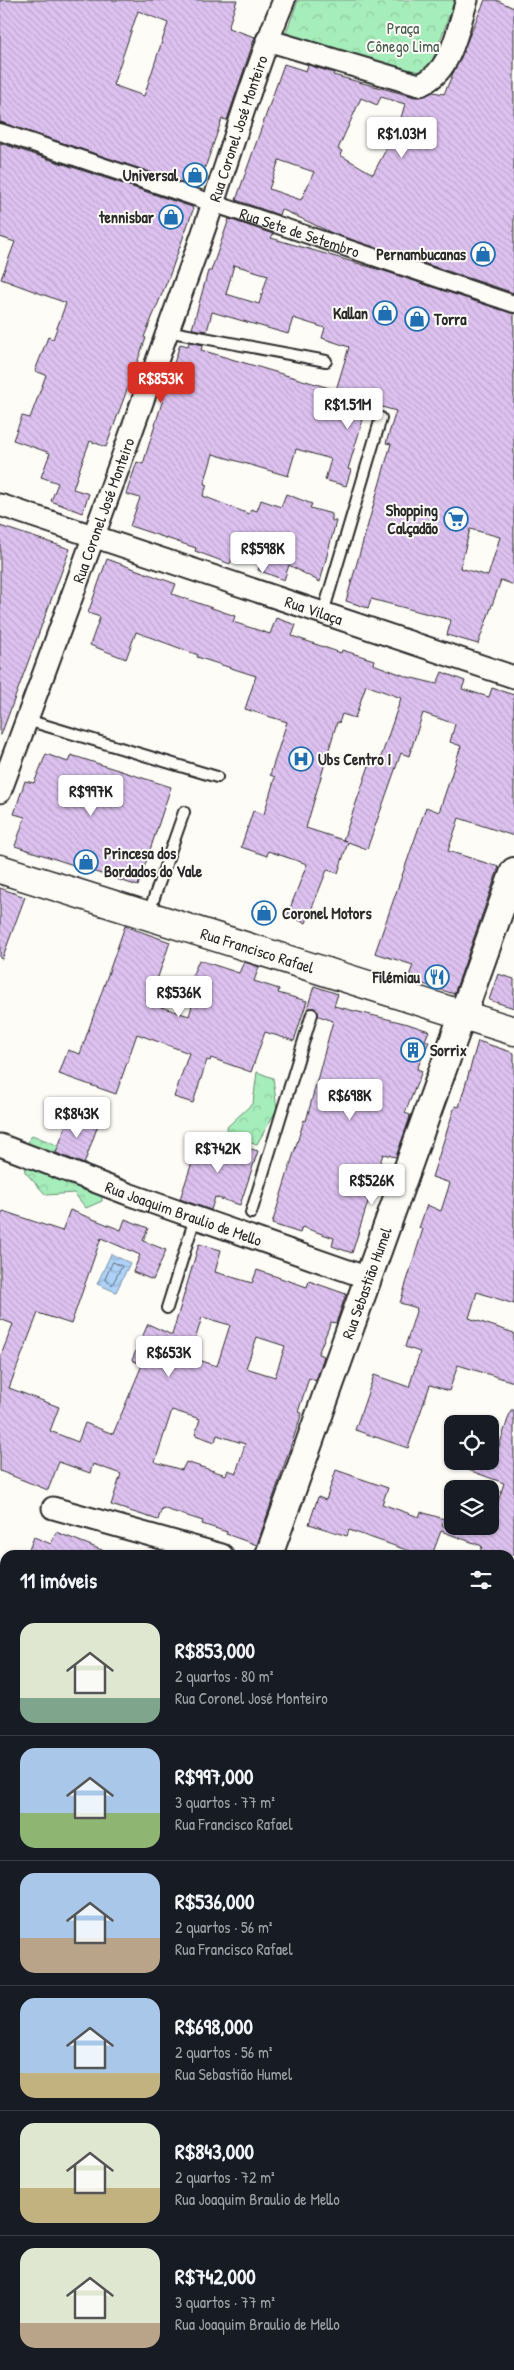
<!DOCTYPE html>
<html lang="pt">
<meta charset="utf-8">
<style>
body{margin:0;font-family:"Patrick Hand",sans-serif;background:#20242c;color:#f1f3f6;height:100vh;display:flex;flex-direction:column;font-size:19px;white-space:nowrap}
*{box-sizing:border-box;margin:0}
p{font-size:16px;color:#9ea1a6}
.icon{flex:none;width:28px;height:28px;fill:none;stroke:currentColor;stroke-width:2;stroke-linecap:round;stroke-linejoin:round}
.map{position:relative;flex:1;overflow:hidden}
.side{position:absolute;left:0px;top:1550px;width:515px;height:820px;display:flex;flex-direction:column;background:#171b24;border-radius:15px 15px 0 0;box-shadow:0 1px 4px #0004}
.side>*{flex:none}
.buttons{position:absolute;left:444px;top:1415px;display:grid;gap:10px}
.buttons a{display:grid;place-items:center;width:55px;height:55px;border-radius:10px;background:#171b24;box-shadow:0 1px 4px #0004;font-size:25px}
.price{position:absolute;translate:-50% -42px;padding:0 11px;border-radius:5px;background:#fff;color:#222;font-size:16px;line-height:32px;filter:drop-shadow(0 1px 2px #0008)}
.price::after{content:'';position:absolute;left:50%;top:30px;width:15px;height:11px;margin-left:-8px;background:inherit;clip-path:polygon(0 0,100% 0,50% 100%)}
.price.current{background:#d93025;color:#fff}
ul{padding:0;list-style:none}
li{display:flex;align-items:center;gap:15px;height:125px;padding:0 20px}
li+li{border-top:1px solid #363941}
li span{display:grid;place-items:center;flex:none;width:140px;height:100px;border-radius:15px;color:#555}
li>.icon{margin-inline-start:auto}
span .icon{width:60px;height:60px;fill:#fffc;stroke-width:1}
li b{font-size:21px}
h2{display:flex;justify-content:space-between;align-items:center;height:60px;padding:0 20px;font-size:21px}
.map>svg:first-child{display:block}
.forest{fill:url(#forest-crowns);stroke:#688c72}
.water{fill:url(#water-waves);stroke:#7a8fa5}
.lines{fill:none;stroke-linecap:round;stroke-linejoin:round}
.shore{stroke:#5f6e7d;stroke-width:1}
.building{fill:url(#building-back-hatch);stroke:#2b2b2b;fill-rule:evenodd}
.service-casing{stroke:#2b2b2b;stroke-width:14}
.pedestrian-casing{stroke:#2b2b2b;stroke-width:20}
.minor-casing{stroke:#2b2b2b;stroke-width:25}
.tertiary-casing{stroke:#2b2b2b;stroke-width:30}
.secondary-casing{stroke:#2b2b2b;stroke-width:31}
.service{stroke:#fdfcf7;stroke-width:10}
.pedestrian{stroke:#fdfcf7;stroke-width:16}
.minor{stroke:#fdfcf7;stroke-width:21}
.tertiary{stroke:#fdfcf7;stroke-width:26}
.secondary{stroke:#fdfcf7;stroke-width:28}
.labels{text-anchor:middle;stroke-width:4;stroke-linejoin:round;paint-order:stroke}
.park-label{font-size:16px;fill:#4a5c4f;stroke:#fdfcf7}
.street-label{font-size:16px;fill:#2b2b2b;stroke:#fdfcf7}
.poi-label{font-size:16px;font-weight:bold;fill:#2b2b2b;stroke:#fdfcf7;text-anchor:end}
</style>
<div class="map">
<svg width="514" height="2370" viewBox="0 0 514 2370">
<defs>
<pattern id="forest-crowns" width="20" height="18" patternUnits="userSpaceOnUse" patternTransform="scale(1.25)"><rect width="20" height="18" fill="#a5edba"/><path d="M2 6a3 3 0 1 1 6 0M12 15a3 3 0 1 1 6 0" fill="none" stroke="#8ecba0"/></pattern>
<pattern id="water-waves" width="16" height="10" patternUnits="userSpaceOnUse" patternTransform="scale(1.25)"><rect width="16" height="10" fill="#aed2f7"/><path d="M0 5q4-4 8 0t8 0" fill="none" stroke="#96b4d4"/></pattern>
<pattern id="building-back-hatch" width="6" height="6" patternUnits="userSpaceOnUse" patternTransform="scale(1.25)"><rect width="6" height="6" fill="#ddc2f0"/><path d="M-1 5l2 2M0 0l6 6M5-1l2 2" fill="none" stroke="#bea7ce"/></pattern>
</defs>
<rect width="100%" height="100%" fill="#fdfcf7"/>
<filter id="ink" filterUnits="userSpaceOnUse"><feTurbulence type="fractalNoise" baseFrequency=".02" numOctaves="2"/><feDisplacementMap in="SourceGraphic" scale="10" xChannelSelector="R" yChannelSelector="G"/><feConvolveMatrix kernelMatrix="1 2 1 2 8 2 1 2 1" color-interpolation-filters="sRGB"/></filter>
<g filter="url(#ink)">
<!-- forest -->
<path class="forest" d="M298 0H455L424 84 286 33Z
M257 1072 273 1078 277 1109 257 1144 227 1140V1127L253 1103Z
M32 1135 69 1150 100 1176 102 1201 86 1208 74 1193 46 1195 25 1172 22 1154Z"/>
<!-- water -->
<path class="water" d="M111 1254 130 1263 116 1292 97 1284Z"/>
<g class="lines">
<!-- shore -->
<path class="shore" d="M113 1262 122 1266 112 1285 105 1280Z"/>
</g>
<!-- building -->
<path class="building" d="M0 0H237L228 28 255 37 227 120 222 119 198 188 0 122ZM138 11 168 23 144 96 113 85Z
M485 0H496L514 8V293L332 233 281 209 279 215 236 200 284 64 306 71 308 65 334 73 333 75 415 97 425 96 433 92 444 94ZM381 97 405 104 399 125 373 174 340 155 342 151 338 149 361 98 377 105ZM279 160 314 172 301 200 269 189Z
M0 143 192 207 193 210 169 277 144 337 146 338 106 447 90 441 81 465 73 489 89 494 82 513 51 501 58 483 41 477 50 453 13 440 22 416 30 418 46 375 35 371 48 337 53 339 66 303 1 279 15 242 0 237Z
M229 219 273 234 271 238 384 271 514 314V585L501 580 478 644 447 635 451 620 371 599 368 608 346 601 391 444 386 443 396 411 368 403 348 469 351 470 346 486 325 480 331 459 296 449 288 476 213 454 204 484 207 485 203 496 249 514 251 509 257 511 261 500 281 507 286 494 312 504 310 508 332 514V521H336L320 582 289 565 284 580 258 570 261 563 234 554 230 564 195 551 196 548 130 526 140 498 126 494 137 462 143 464 180 344 188 346 189 342 203 345 201 350 336 390 349 347 322 338 325 328 293 318 288 334 212 312 207 331 192 329 208 271H211ZM234 265 268 275 259 304 226 294ZM470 529 500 537 488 576 460 568Z
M0 526 70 549 1 735H0Z
M107 559 176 584 172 594 235 616 233 622 270 634 276 618 296 625 292 636 341 653 342 650 374 660 373 664 408 677 437 684 442 672 465 681 462 689 489 697 492 688 514 695V836L459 818 448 851 499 867 454 994 408 979 413 965 375 953 426 807 439 812 461 746 450 742 455 724 423 713 409 756 401 753 367 849 348 842 338 873 327 870 306 923 287 916 307 864 268 851 267 856 241 847 253 811 264 814 275 777 270 775 287 722 245 709 256 676 197 657 198 655 136 632 126 659 90 645 100 617 88 613ZM366 685 401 698 378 766 370 763 343 840 346 841 306 828 337 722 339 723 342 714 355 718Z
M46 754 68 762 71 755 171 787 138 886 15 846 25 817 14 814 25 781 34 783Z
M0 888 25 897 2 959 0 958Z
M125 926 170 942 149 1003 189 1016 198 985 189 983 199 960 239 973 244 962 259 967 254 981 279 989 278 993 307 1001 294 1041 265 1032 251 1072 211 1058 210 1061 207 1060 193 1103 174 1097 189 1053 137 1034 116 1094 59 1074 68 1050 80 1054Z
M498 974 514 979V1008L489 1000Z
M314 986 338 994 334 1006 408 1024 429 1031 425 1040 429 1042 417 1069 422 1071 405 1113 410 1115 409 1120 396 1157 383 1154 352 1253 332 1246 334 1238 302 1227 300 1233 272 1224 304 1120 306 1121 333 1021 319 1016 314 1008 307 1009Z
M478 1041 514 1053V1304L477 1292 469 1318 514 1333V1382L458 1365 449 1391 430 1385 408 1448 355 1430 374 1375 409 1387 420 1352 405 1347 417 1308 400 1303 423 1229 419 1228 427 1205 441 1211 450 1183 432 1177 455 1106 459 1107Z
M70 1114 98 1125 84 1164 56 1153Z
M200 1138 236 1150 238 1145 258 1151 240 1205 215 1197 211 1210 180 1199Z
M70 1210 121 1230 125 1219 148 1228 143 1241 166 1250 153 1280 133 1272 140 1255 101 1238 71 1324 38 1313 9 1388 59 1407 50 1431 78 1442 85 1423 113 1434 142 1365 132 1360 148 1324 172 1335 199 1244 221 1250 215 1272 252 1283 257 1270 307 1287 309 1281 346 1294 336 1323 331 1322 318 1354 324 1356 316 1381 309 1378 298 1412 302 1413 257 1545 226 1534 227 1532 202 1524 203 1521 162 1508 158 1520 111 1505 121 1474 93 1464 90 1473 59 1462 48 1490 0 1471V1358L13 1324 0 1319V1219L3 1211 62 1231ZM202 1317 230 1325 217 1366 190 1357ZM257 1337 285 1346 275 1377 246 1368ZM172 1410 200 1419 195 1435 215 1442 217 1435 245 1444 236 1473 228 1470 226 1475 186 1462 182 1470 155 1462Z
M511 1410H514V1555H479L482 1546 441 1531 432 1555H421L349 1530 347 1536 309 1524 318 1497 326 1500 336 1470 388 1488 382 1504 419 1517 421 1512 444 1519 442 1526H490L504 1483 449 1463 490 1461V1446L498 1449Z
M56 1532 112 1554V1555H27L34 1537 51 1544Z"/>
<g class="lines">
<!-- service casing -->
<g class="service-casing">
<path id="service" d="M167 331 326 361
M323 613 381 418
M27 720 217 777
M148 915 184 812
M251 1213 312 1014
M167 1308 195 1218
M0 1723 5 1725"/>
</g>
<!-- pedestrian casing -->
<g class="pedestrian-casing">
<g id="pedestrian">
<path id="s1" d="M0 132 514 304"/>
</g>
</g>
<!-- minor casing -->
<g class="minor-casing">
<g id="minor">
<path d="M267 40 419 85C452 73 457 30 467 0"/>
<path id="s2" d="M0 505 514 677"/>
<path id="s3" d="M0 792C68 610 133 427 199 244 228 163 251 79 284 0"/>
<path id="s4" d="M0 1145 128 1194 368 1278"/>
<path d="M53 1508 222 1555"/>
<path d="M510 1635 514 1624"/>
<path d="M0 1992 5 1995"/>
<path d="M0 2309 5 2312"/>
<path d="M85 2365 92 2370"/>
<path d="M243 2370 245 2365"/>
</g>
</g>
<!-- tertiary casing -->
<g class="tertiary-casing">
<g id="tertiary">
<path id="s5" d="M269 1555 514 871"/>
<path d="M0 2253 5 2245"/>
</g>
</g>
<!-- secondary casing -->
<g class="secondary-casing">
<g id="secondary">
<path id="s6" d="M0 869 514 1031"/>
</g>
</g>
<!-- service -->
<use href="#service" class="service"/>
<!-- pedestrian -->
<use href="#pedestrian" class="pedestrian"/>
<!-- minor -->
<use href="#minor" class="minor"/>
<!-- tertiary -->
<use href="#tertiary" class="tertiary"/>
<!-- secondary -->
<use href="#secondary" class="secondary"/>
</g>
</g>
<!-- icons -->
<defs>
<g id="shop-ring" transform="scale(1.25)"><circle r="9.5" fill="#fdfcf7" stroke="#1f6fb2" stroke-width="1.5"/><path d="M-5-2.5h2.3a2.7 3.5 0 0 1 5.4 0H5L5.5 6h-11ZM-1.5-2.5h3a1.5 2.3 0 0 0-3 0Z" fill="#1f6fb2"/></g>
<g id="supermarket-ring" transform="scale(1.25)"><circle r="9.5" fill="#fdfcf7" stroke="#1f6fb2" stroke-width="1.5"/><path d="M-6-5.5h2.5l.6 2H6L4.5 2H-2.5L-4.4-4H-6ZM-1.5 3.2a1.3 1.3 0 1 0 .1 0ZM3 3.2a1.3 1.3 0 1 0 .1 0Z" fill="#1f6fb2"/></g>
<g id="hospital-ring" transform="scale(1.25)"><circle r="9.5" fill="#fdfcf7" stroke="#1f6fb2" stroke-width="1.5"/><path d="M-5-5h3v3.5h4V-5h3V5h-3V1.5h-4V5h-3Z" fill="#1f6fb2"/></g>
<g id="restaurant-ring" transform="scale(1.25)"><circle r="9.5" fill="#fdfcf7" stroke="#1f6fb2" stroke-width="1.5"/><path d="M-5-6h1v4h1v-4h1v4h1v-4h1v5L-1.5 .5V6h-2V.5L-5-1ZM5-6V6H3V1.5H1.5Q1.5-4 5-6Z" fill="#1f6fb2"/></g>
<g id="building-ring" transform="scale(1.25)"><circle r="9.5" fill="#fdfcf7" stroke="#1f6fb2" stroke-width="1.5"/><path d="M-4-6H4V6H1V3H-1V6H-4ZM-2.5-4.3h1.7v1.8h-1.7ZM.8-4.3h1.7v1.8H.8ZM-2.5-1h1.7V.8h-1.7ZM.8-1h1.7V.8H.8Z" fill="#1f6fb2"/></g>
</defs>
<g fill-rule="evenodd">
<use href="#shop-ring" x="195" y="175"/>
<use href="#shop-ring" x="171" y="217"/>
<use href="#shop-ring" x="483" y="254"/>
<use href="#shop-ring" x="385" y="313"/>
<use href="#shop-ring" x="417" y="319"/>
<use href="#supermarket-ring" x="456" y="519"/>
<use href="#hospital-ring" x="301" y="759"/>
<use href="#shop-ring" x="86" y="862"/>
<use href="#shop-ring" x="264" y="913"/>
<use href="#restaurant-ring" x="437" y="977"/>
<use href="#building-ring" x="413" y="1050"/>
</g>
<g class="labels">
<!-- park labels -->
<g class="park-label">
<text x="403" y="34">Praça<tspan x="403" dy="18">Cônego Lima</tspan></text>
</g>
<!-- street labels -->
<g class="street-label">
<text dy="6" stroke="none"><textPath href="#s3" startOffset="705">Rua Coronel José Monteiro</textPath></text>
<text dy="6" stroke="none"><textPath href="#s1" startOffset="316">Rua Sete de Setembro</textPath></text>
<text dy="6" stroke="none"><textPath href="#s3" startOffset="300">Rua Coronel José Monteiro</textPath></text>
<text dy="6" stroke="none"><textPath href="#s2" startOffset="331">Rua Vilaça</textPath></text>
<text dy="6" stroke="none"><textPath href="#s6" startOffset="270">Rua Francisco Rafael</textPath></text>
<text dy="6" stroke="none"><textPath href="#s4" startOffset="196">Rua Joaquim Braulio de Mello</textPath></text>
<text dy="6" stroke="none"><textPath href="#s5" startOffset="289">Rua Sebastião Humel</textPath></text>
</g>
<!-- poi labels -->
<g class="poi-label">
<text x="178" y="181">Universal</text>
<text x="154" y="223">tennisbar</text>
<text x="466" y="260">Pernambucanas</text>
<text x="368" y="319">Kallan</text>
<text x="434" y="325" text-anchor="start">Torra</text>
<text x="438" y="516">Shopping<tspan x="438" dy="18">Calçadão</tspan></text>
<text x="318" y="765" text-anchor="start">Ubs Centro I</text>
<text x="104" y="859" text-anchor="start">Princesa dos<tspan x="104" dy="18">Bordados do Vale</tspan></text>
<text x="282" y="919" text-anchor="start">Coronel Motors</text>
<text x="420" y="983">Filémiau</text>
<text x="430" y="1056" text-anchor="start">Sorrix</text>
</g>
</g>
</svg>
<div class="buttons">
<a><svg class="icon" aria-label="locate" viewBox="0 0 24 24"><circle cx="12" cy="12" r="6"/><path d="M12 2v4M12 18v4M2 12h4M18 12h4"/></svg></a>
<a><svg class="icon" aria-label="layers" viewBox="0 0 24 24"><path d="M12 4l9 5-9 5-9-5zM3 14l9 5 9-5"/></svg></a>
</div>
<b class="price" style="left:402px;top:159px">R$1.03M</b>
<b class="price current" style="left:161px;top:404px">R$853K</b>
<b class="price" style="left:348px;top:430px">R$1.51M</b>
<b class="price" style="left:263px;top:574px">R$598K</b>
<b class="price" style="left:91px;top:817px">R$997K</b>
<b class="price" style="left:179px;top:1018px">R$536K</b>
<b class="price" style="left:350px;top:1121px">R$698K</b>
<b class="price" style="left:77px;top:1139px">R$843K</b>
<b class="price" style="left:218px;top:1174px">R$742K</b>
<b class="price" style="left:372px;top:1206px">R$526K</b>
<b class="price" style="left:169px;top:1378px">R$653K</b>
<section class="side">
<h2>11 imóveis<svg class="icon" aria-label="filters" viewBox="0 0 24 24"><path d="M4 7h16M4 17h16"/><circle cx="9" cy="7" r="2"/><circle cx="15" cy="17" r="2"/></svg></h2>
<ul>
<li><span style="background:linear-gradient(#dfe7d0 75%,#7fa58c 0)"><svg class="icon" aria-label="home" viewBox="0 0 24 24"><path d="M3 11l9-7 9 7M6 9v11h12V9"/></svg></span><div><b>R$853,000</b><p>2 quartos · 80 m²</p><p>Rua Coronel José Monteiro</p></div></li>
<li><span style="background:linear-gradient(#a9c7e8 65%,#8fb573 0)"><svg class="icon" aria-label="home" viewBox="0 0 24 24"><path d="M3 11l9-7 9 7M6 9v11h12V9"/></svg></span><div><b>R$997,000</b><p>3 quartos · 77 m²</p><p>Rua Francisco Rafael</p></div></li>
<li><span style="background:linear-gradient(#a9c7e8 65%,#b9a48a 0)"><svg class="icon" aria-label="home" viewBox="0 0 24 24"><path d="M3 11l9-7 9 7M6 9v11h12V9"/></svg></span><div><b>R$536,000</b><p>2 quartos · 56 m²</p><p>Rua Francisco Rafael</p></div></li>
<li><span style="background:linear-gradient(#a9c7e8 75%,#c2b280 0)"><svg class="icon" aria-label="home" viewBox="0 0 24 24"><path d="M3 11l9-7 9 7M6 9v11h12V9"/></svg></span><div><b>R$698,000</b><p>2 quartos · 56 m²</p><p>Rua Sebastião Humel</p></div></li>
<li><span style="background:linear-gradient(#dfe7d0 65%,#c2b280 0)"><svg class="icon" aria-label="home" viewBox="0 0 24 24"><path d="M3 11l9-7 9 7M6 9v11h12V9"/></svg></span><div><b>R$843,000</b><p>2 quartos · 72 m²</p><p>Rua Joaquim Braulio de Mello</p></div></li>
<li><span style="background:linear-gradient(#dfe7d0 75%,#b9a48a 0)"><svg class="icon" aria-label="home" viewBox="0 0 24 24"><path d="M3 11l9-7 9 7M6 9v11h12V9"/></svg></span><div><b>R$742,000</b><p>3 quartos · 77 m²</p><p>Rua Joaquim Braulio de Mello</p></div></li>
</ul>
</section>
</div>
